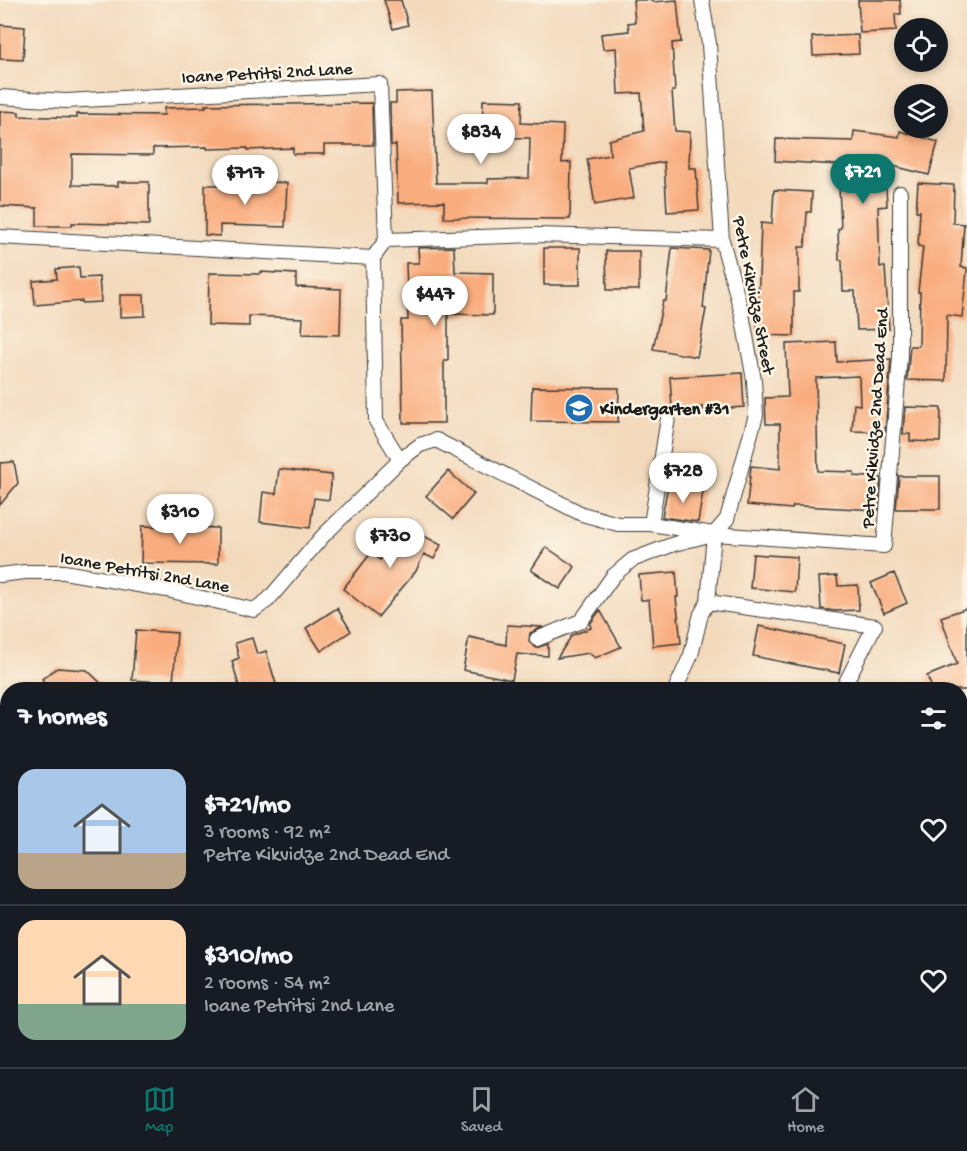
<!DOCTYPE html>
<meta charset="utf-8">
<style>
body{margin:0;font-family:"Gochi Hand",sans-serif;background:#242831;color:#f1f3f6;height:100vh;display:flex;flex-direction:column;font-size:22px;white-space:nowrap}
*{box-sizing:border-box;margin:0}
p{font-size:20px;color:#9ea1a6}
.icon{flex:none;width:33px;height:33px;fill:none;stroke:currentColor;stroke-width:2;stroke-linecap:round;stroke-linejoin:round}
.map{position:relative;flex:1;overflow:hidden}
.side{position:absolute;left:0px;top:682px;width:968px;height:386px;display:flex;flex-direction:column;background:#171b24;border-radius:24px 24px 0 0;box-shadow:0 3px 9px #0003}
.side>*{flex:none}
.fabs{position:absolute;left:894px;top:18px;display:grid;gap:12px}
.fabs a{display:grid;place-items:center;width:54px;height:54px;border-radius:50%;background:#171b24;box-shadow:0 3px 9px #0003;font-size:30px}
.price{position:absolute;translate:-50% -51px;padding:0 14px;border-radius:21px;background:#fff;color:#222;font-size:20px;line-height:39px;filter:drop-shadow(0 2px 3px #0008)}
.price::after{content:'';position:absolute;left:50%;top:36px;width:18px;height:14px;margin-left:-9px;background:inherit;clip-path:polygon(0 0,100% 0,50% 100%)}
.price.active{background:#0f766e;color:#fff}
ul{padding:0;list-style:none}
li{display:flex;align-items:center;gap:18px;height:150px;padding:0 18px}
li+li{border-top:2px solid #363941}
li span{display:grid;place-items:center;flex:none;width:168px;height:120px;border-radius:18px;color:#555}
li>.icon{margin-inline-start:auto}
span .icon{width:72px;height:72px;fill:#fffc;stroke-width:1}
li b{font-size:26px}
h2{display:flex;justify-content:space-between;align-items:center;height:72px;padding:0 18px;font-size:26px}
.menu{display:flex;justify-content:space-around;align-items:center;height:84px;border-top:2px solid #363941;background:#171b24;font-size:16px;color:#9ea1a6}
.menu a{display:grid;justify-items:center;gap:3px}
.menu .active{color:#0f766e}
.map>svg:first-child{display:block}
.building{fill:#f9ad7f}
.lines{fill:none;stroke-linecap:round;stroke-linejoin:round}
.street-casing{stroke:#3c3834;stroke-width:16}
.street{stroke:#fff;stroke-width:14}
.labels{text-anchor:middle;stroke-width:5;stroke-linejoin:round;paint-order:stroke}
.street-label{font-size:18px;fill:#1c1c1c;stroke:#fcf5e5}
.poi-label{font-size:18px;font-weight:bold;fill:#1c1c1c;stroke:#fcf5e5;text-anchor:start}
</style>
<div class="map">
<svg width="967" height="1067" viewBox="0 0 967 1067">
<rect width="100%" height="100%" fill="#fcf5e5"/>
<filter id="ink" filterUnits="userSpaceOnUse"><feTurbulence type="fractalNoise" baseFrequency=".0167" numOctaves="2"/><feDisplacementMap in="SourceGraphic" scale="12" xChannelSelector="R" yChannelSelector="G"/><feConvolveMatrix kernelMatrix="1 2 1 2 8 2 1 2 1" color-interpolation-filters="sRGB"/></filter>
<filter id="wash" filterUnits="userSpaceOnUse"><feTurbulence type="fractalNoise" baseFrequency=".008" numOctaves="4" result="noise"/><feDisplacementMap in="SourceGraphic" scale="24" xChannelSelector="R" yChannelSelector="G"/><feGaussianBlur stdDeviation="1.35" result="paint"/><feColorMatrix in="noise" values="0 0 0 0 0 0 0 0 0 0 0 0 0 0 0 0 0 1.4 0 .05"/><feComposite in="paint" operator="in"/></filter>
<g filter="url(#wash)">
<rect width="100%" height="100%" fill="#f3dabd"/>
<g id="blocks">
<!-- building -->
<path class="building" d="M384 0H401L408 25 393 29Z
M633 0H653V2L677 0 681 42 672 43 675 91H672L675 131 690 132 689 168H696L699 210 667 212 664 162 629 168 634 198 595 205 587 159 610 155 609 140 644 131 641 93 618 94 616 48 603 49 601 34 629 31 628 23 635 22Z
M858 0H900L901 14H895L896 31 860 33Z
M0 25 25 27 23 60 0 59Z
M858 35 859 54 813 56 812 37Z
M432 91 436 183H488V179L529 178 530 138 482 137 483 100 522 101 521 123 563 125 562 163 571 162 570 219 444 218V202L398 203 396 145H391L390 103H396V92Z
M372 103 373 145H324V154H293V148L248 150V148L207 149V147L153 148V155L72 154V185L118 186V182H149V225L72 223V226H37V208L0 206V111L19 112V116L77 118V114L164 115V108L206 107 205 105Z
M854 131 899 137 900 131 938 142 929 175 885 164 887 206 878 207 880 267H885L889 329 857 330 855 291H843L842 260H839L838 229 841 228 838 165 775 161 776 139 853 141Z
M249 181 287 183 285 227 220 225V236L205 235V185H249Z
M918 183 954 185 953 223 964 224 961 267 967 268V271L962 317 947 315 946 381 907 380 910 346H919L920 292H918L923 247 918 246 920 211H916Z
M774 190 812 192 811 212H807L805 247H799V292H794V336L757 335 761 223 772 224Z
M454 247 455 272 493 273V315L448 314V361H444V423H403L401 320H408L406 263H419L418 248Z
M544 248H580V285H544Z
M672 248 709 250 703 308 706 309 697 357 653 349 663 301H666Z
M606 251H639V290H607Z
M79 267 80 278 99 277 101 302 82 303V301L35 305 33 281 57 279 56 269Z
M260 272 296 274V287L341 289 340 335 302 334 303 318 249 316V326L208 325 209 273 260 274Z
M120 295H144L145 316 120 317Z
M836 342 837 362 891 359 885 432 852 431 854 404 860 405 859 376 816 378 818 471 854 472V476L881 478 878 510 801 506H793L792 509 747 505 751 466 780 469V424H766L765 398 788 397 786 344Z
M742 373 744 407 703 410V407L672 408 670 377Z
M532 387 619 388 618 422 531 421Z
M905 407 941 408 940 442 910 441V434H903Z
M14 462 18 483 0 505V463Z
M279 469 332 475 329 500 314 498 310 528 260 522 263 492 276 494Z
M448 471 474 494 453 519 426 496Z
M899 476H940V509H896Z
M668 485 703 491 698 522 662 517Z
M400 523 441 545 434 559 424 554 416 571 378 617 343 589 371 553 380 560Z
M142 526 218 528V564L141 563Z
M546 547 575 567 560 589 531 570Z
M753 554 797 557 795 592 750 588Z
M676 572 678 597H676L681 643 653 646 649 600H641L639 575Z
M894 573 907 603 884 613 871 583Z
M837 576 838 586 858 585 859 610 835 611 821 609 819 577Z
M337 608 351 631 321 651 306 628Z
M967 608V690H933L927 676 957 664 941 617Z
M600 610 621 647 595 658 589 653 557 658 572 635 591 628 590 624Z
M507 625 543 627 530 633 529 642 536 648 548 644V656L517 654 512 680 463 670 469 637 506 645Z
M759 626 845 644 839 673 753 656Z
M136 630 177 633 173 683 132 680Z
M252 638 257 654 266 651 276 684 254 690H240L232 661 239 658 235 643Z
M57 668 87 670 108 690H50L42 679Z"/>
</g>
</g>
<g filter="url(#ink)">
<use href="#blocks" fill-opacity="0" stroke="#3c3834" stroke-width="1.5"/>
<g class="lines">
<!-- street casing -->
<g class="street-casing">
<path id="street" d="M0 97 66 101 380 84 386 240 373 258 376 421 400 460
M0 237 373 258
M386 240 536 235 722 240
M651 524 668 418
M0 575 25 572H64L167 590 254 610 268 600 322 537 400 460 420 445 436 440 582 514 618 524H651L714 534 884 546 900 357V193
M708 602 875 626
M537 639 581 621 613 576 632 560 674 544 709 535
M675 690 691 655 701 614 708 602 714 534 727 519 756 415 754 380 742 314 722 240 709 44 702 0
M842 690 872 631
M960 872 967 885
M705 1067 707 1060"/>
</g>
<!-- street -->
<use href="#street" class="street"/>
</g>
</g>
<!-- icons -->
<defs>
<g id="school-disc" transform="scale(1.5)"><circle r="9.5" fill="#1f6fb2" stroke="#fcf5e5"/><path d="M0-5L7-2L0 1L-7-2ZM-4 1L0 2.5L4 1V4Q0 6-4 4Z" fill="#fff"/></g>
</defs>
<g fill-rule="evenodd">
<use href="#school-disc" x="579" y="408"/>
</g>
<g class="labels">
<!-- street labels -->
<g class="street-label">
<text transform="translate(267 72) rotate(-3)" y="6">Ioane Petritsi 2nd Lane</text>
<text transform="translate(755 295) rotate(79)" y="6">Petre Kikvidze Street</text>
<text transform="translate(874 418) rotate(-86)" y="6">Petre Kikvidze 2nd Dead End</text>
<text transform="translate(145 571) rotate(10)" y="6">Ioane Petritsi 2nd Lane</text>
</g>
<!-- poi labels -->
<g class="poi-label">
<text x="600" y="414">Kindergarten #31</text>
</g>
</g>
</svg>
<div class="fabs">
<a><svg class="icon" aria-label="locate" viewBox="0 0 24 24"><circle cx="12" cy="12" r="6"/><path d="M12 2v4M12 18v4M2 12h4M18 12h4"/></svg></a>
<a><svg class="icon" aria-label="layers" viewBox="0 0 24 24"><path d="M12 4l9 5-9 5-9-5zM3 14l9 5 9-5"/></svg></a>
</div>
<b class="price" style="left:481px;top:165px">$834</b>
<b class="price active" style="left:863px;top:205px">$721</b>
<b class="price" style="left:245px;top:206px">$717</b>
<b class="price" style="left:435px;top:327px">$447</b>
<b class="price" style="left:683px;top:504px">$728</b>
<b class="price" style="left:180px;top:545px">$310</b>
<b class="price" style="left:390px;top:569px">$730</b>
<section class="side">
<h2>7 homes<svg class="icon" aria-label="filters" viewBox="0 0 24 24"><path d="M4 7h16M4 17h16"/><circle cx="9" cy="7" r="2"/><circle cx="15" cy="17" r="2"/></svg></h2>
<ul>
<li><span style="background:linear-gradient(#a9c7e8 70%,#b9a48a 0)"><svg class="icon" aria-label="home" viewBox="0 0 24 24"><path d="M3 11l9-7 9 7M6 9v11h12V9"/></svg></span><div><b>$721/mo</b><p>3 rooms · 92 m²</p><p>Petre Kikvidze 2nd Dead End</p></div><svg class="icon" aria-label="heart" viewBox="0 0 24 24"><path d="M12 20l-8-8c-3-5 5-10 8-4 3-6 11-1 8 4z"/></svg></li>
<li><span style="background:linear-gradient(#ffd9b3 70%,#7fa58c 0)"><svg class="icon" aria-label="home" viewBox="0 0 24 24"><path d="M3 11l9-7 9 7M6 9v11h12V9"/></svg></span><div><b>$310/mo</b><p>2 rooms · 54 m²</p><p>Ioane Petritsi 2nd Lane</p></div><svg class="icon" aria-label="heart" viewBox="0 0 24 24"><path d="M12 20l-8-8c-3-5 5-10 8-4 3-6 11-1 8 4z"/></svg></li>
</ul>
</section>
</div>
<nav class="menu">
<a class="active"><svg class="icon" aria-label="map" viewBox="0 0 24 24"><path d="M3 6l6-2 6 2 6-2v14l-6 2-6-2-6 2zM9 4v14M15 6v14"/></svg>Map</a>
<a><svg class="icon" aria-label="saved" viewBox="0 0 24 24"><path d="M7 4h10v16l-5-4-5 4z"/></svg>Saved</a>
<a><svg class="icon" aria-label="home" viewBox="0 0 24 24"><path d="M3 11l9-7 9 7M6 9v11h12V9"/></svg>Home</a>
</nav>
